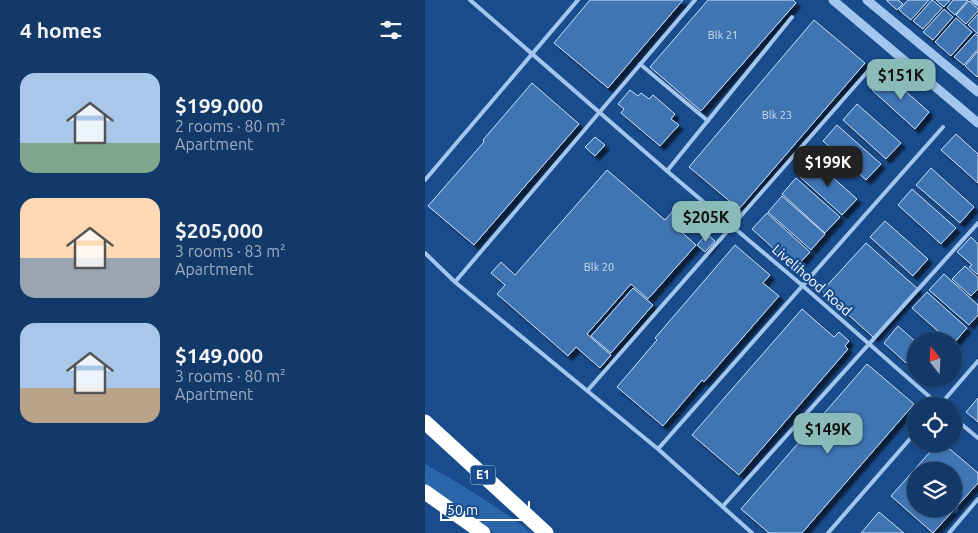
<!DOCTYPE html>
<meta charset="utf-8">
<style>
body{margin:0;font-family:Ubuntu,sans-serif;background:#204471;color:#f1f3f6;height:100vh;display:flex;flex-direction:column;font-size:19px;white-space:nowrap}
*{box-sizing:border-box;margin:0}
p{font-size:16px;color:#9dacc0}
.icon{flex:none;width:28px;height:28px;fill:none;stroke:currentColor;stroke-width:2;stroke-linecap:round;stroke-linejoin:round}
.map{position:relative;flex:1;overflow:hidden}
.side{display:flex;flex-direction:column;background:#133969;width:425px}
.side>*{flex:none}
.needle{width:32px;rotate:342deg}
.tools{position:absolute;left:482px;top:332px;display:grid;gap:10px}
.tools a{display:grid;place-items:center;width:55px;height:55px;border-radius:50%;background:#133969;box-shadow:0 1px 4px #0004,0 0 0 1px #32537d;font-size:25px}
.scale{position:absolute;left:15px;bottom:12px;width:90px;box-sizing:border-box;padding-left:5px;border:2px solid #fff;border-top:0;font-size:14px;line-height:18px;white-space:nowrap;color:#fff;-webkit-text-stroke:4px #194c8c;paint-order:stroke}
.price{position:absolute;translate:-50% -42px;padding:0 11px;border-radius:10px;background:#8bbbb9;color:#111;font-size:16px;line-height:32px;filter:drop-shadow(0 1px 2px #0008)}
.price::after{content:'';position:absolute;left:50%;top:30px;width:15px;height:11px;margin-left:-8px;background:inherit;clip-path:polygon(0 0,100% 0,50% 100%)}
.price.selected{background:#222;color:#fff}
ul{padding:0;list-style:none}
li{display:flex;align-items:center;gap:15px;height:125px;padding:0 20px}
li span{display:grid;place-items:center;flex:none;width:140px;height:100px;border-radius:15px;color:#555}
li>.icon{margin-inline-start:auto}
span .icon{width:60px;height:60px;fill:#fffc;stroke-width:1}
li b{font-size:21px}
h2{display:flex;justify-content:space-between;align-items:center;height:60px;padding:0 20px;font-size:21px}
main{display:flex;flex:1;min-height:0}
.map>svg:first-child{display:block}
.green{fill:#2b65aa}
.building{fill:#4175b4;stroke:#c9e0fa;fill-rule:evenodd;filter:url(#shadow)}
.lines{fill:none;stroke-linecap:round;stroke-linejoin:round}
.service{stroke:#a3c6ee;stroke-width:4}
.minor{stroke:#a3c6ee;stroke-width:5}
.tertiary{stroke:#a3c6ee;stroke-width:9}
.motorway{stroke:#fff;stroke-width:15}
.labels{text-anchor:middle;stroke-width:4.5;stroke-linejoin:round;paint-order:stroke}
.number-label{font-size:11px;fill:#d0dcec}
.shield{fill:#194c8c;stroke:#bac9dc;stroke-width:1}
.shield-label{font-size:12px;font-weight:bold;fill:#fff}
.street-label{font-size:14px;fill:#fff;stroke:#194c8c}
</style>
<main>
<section class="side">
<h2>4 homes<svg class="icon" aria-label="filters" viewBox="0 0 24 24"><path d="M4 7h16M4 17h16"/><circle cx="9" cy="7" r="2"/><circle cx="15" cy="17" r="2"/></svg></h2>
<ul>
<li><span style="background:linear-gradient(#a9c7e8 70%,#7fa58c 0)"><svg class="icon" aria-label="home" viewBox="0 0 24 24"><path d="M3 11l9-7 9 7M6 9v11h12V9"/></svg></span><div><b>$199,000</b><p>2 rooms · 80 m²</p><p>Apartment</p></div></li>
<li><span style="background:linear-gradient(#ffd9b3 60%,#9aa5b1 0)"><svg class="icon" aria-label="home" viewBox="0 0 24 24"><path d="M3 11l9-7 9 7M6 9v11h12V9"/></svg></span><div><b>$205,000</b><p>3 rooms · 83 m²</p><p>Apartment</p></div></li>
<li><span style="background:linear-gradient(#a9c7e8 65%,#b9a48a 0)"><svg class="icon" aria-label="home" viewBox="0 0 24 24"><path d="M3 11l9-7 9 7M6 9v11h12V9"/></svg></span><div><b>$149,000</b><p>3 rooms · 80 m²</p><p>Apartment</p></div></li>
</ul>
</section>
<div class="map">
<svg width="553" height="533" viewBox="0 0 553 533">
<defs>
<filter id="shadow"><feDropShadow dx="4.5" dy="4.5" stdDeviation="1" flood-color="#0009"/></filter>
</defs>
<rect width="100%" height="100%" fill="#194c8c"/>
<!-- green -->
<path class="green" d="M0 464C37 485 74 507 107 533H70L25 500 0 484Z"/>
<!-- building -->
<path class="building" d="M165 0H258L183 88 129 43Z
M283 0H368L371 3 276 111 225 67Z
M462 0H473L478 4 472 10 462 1Z
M483 0H504L486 20 474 10Z
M507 0 517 8 498 29 488 21Z
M511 0H525L519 7Z
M528 0H543L530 15 522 8Z
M544 1 553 9V11L541 24 531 15Z
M519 9 528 17 508 40 498 32Z
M553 14V34L543 25Z
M531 18 547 32 526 56 510 42Z
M389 20 440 63 314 209 264 167Z
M550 34 553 36V49L539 65 529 57Z
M553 51V76L552 77 540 66Z
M461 74 504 112 490 129 447 90Z
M107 83 154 124 49 245 3 206 59 142 58 140Z
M205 90 213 96 216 93 224 99 228 95 250 114 246 119 254 125 235 146 196 113 199 109 193 104Z
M432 104 476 143 461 159 418 120Z
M412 125 456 164 441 180 398 141Z
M531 134 553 154V183L516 150Z
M170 137 180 145 170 156 160 147Z
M388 160 432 199 417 215 374 176Z
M506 168 549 207 535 223 491 185Z
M182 170 240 220 247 212 257 220 251 227 271 245 223 299 206 284 162 334 186 355 175 368 151 347 143 356 72 294 80 285 66 273 76 262 90 275Z
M371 178 415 217 400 233 357 194Z
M487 189 531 228 516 244 473 205Z
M357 196 400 234 386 250 343 212Z
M342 213 385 252 370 268 327 229Z
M460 221 503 259 488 276 445 237Z
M282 234 290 241 280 252 272 245Z
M546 237 553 244V275L544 267 547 265 532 252Z
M441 243 493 289 449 338 397 291Z
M310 245 345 275 338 283 354 296 279 382 277 380 238 426 192 387 232 340 230 338Z
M540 266 553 278V289L546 296 527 279Z
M519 274 553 305V315L544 325 504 290Z
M208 288 228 305 186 353 166 336Z
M502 292 542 328 529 343V341H524L487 308Z
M377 309 409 337 414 332 424 341 420 346 423 349 314 475 267 435Z
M473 326 491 342V372L459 343Z
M442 364 489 404 377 533H344L316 509Z
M553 398V422L541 412Z
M512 444H519L553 473V483L508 533 466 496ZM491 471H529V509H491Z
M454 512 479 533H436Z"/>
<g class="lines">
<!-- service -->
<path class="service" d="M45 0 242 171 378 286 515 406
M215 64 283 121
M242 171 367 17
M0 180 153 0
M0 253 30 282 233 449 327 533
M30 282 270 0
M163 390 451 62
M514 406 553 361
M529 418 553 438
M233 449 518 127
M298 506 553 223
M403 533 491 432
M524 533 553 499"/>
<!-- minor -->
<path class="minor" d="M548 0 553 4"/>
<!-- tertiary -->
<path class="tertiary" d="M408 0 553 123
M442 0 553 92"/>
<!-- motorway -->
<path class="motorway" d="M0 422 121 533
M0 492 58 533"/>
</g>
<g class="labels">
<!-- number labels -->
<g class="number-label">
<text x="298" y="39">Blk 21</text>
<text x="352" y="119">Blk 23</text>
<text x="174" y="271">Blk 20</text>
</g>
<!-- shield labels -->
<rect class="shield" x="45.5" y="465.5" width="25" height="19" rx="4"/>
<g class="shield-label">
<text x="58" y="479">E1</text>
</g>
<!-- street labels -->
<g class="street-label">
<text transform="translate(387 280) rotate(41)" y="5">Livelihood Road</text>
</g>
</g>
</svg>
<div class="tools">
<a><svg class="needle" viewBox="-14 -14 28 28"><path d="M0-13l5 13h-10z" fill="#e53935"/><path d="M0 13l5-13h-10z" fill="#9dacc0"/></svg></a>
<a><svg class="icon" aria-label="locate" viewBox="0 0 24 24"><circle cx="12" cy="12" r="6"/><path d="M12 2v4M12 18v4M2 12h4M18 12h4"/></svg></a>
<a><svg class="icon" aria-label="layers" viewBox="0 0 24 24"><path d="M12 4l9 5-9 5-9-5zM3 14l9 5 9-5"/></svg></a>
</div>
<div class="scale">50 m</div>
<b class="price" style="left:476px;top:101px">$151K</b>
<b class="price selected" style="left:403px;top:188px">$199K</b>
<b class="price" style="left:281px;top:243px">$205K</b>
<b class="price" style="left:403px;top:455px">$149K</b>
</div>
</main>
